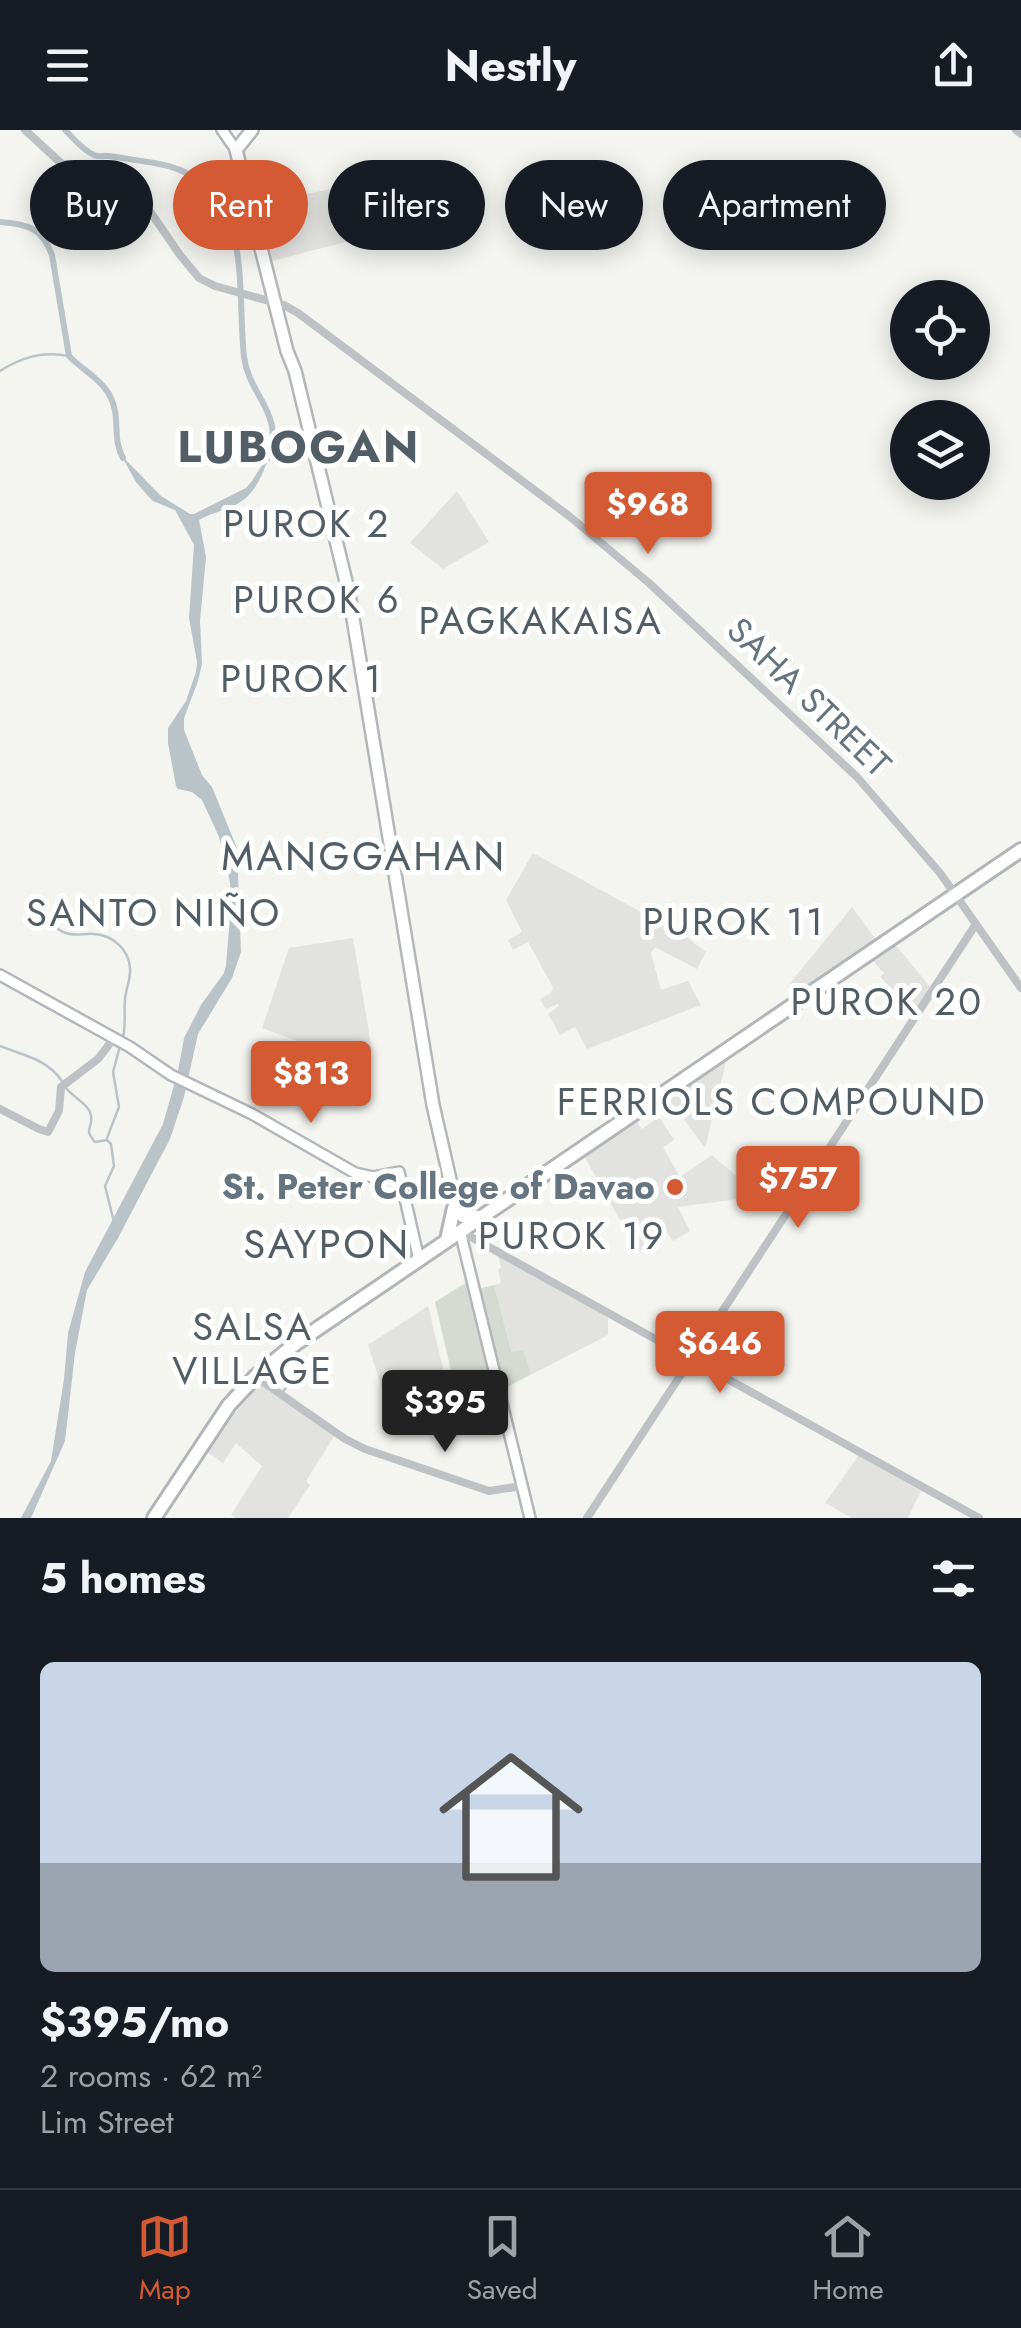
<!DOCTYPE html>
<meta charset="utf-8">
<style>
body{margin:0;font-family:Jost,sans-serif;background:#20242c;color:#f1f3f6;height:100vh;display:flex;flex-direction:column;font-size:38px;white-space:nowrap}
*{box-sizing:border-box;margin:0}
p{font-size:32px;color:#9ea1a6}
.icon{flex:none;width:55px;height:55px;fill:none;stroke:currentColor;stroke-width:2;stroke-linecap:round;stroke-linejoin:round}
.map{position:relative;height:1388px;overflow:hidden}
.panel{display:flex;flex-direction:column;background:#171b24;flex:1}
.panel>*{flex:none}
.top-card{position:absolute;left:30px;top:30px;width:962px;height:90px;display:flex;gap:20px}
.buttons{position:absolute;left:890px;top:150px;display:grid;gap:20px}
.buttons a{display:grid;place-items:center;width:100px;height:100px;border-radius:50%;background:#171b24;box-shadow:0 5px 25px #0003;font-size:50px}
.price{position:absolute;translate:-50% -85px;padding:0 22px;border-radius:10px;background:#d35a32;color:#fff;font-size:32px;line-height:65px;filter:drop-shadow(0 2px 5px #0008)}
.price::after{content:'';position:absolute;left:50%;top:60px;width:30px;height:22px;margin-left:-15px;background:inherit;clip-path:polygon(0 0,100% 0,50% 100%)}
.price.active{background:#222;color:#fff}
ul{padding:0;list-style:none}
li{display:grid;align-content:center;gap:20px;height:530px;padding:0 40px}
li+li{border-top:2px solid #363941}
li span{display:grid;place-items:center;height:310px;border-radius:15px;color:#555}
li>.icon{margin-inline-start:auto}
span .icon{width:180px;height:180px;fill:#fffc;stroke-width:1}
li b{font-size:42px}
h2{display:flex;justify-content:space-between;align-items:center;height:120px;padding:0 40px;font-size:42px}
.pill{padding:0 35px;border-radius:45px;background:#171b24;box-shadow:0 5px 25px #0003;font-size:35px;line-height:90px}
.pill.active{background:#d35a32;color:#fff}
header{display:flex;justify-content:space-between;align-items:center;height:130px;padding:0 40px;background:#171b24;font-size:45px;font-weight:700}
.tabs{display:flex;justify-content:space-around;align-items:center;height:140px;border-top:2px solid #363941;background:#171b24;font-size:28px;color:#9ea1a6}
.tabs a{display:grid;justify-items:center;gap:5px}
.tabs .active{color:#d35a32}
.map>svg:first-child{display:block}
.built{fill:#e2e3e1}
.green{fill:#d5dbd2}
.water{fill:#bac3c8}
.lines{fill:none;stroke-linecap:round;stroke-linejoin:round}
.stream{stroke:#bac3c8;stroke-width:2.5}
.river{stroke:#bac3c8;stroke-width:6}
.secondary-casing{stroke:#b3b7bb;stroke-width:14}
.primary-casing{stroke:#b4b7ba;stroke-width:16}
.trunk-casing{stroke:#b3b6b9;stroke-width:18}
.tertiary{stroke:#bec2c5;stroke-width:8}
.secondary{stroke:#fff;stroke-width:9}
.primary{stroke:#fff;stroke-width:11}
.trunk{stroke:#fff;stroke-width:12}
.poi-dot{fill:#d35a32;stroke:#fff;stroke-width:4}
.labels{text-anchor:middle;stroke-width:10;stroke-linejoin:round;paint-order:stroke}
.street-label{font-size:35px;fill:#66747f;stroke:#fff}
.poi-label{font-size:35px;font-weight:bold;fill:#66747f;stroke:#fff;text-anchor:end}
.neighbourhood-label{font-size:38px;letter-spacing:2.5px;fill:#535d65;stroke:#fff}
.quarter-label{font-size:40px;letter-spacing:2.5px;fill:#535d65;stroke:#fff}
.district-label{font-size:45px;font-weight:bold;letter-spacing:2.5px;fill:#535d65;stroke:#fff}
</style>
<header><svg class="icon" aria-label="menu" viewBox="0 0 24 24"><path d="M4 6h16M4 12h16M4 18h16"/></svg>Nestly<svg class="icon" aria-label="share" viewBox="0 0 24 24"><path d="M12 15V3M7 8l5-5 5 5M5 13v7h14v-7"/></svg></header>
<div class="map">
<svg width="1021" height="1388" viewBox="0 0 1021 1388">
<rect width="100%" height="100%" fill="#f4f4f1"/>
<!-- built -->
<path class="built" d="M366 51 376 94 357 109 272 131 258 75Z
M457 361 489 412 443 439 410 413Z
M533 723 685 806 706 822 697 839 655 817 651 823 661 860 688 851 701 875 587 919 575 897 560 905 548 884 559 876 558 874 546 879 540 869 551 863 553 857 528 812 513 820 508 810 522 802 506 770Z
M852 777 877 811 798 863 787 857Z
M353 808 372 920 345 924 330 923 262 898 289 818Z
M895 814 931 858 915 882 880 847 884 843 873 831Z
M727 928 705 1018 669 969Z
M659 987 674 1010 663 1017 680 1047 712 1025 760 1066 678 1077 690 1101 673 1111 667 1103 638 1122 584 1026 636 991 642 999Z
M498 1125 608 1187V1205L505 1258 479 1159 501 1153 498 1139 501 1138Z
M428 1176 449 1263 384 1264 368 1215Z
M260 1253 335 1305 306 1351 310 1355 288 1388H236L231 1385 262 1336 236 1313 223 1333 207 1322 221 1300Z
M859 1325 921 1361 908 1388H852L825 1373Z"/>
<!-- green -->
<path class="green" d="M467 1152 493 1262H456L435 1172Z
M494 1155 511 1222 523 1220 531 1244 505 1258 479 1159Z"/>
<!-- water -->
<path class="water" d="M271 321C262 346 255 368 229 378 219 382 209 384 199 390L206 427 200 491 202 534 198 551 184 588V600L202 645 212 657 237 718 241 822 232 848 198 904 184 967 170 1009 118 1108 87 1160 75 1223 65 1311 31 1388H21L51 1331 64 1249 68 1203 85 1142 163 994 178 941 184 908 201 875 224 843 226 835 231 775 230 752 219 707 202 670 192 662 178 659 176 656 168 613V598L186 571 196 542 197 532 189 488 194 415 175 380 153 371 147 365 136 352 121 325 161 366 190 384H194L246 358 252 351Z"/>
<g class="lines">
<!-- stream -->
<path class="stream" d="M0 241C22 227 43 221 69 226
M40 771C46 783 51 796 63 802 74 807 83 803 94 804 113 805 129 820 130 838 131 849 126 858 125 869 124 882 126 894 123 908
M0 916C24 926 46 928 62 951
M66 958C73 967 90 975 91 986 93 1000 83 998 95 1012L107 1010 111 1014 114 1036 105 1056 114 1092
M107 1008 119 977 113 942 120 916
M283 1262 299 1240"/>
<!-- river -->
<path class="river" d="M65 0C73 8 84 21 94 25 97 27 105 26 109 26 124 28 140 31 154 33 256 49 236 151 244 227 249 266 286 285 268 328
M0 92C28 94 42 98 52 125L69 226C86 244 110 252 115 281 118 298 114 312 123 328"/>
<!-- secondary casing -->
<g class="secondary-casing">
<path id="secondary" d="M222 0 236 20
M0 845 130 917 171 945 252 984 355 1043 373 1047 399 1042 419 1130
M460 1101 530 1388"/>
</g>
<!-- primary casing -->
<g class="primary-casing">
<path id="primary" d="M252 0 236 20 287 221 295 241 349 464 433 975 451 1054 452 1068"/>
</g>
<!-- trunk casing -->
<g class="trunk-casing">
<path id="trunk" d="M447 1110 454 1078 463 1086 479 1087
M154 1388 229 1275 255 1247 295 1214 1021 720"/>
</g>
<!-- tertiary -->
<path class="tertiary" d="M25 0 62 34 116 40 125 45 180 125 199 148 215 156 284 175 298 183 569 386 649 453 857 647 940 743 1021 858
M1016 0 1021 4
M0 979 39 999 48 1002 59 981 61 957 98 929 114 908
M460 1101 979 1388
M256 1247 345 1309 365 1319 489 1361 522 1356
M587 1388 976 794"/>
<!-- secondary -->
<use href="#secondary" class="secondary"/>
<!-- primary -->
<use href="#primary" class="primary"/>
<!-- trunk -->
<use href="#trunk" class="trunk"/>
</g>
<!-- markers -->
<circle class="poi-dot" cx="675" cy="1057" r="10"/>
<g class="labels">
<!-- street labels -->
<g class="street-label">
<text transform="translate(809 567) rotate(44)" y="12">SAHA STREET</text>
</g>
<!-- poi labels -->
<g class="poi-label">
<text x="655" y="1069">St. Peter College of Davao</text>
</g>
<!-- neighbourhood labels -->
<g class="neighbourhood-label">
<text x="307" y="407">PUROK 2</text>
<text x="317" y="483">PUROK 6</text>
<text x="541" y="504">PAGKAKAISA</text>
<text x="302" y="562">PUROK 1</text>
<text x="154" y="796">SANTO NIÑO</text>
<text x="734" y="805">PUROK 11</text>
<text x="887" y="885">PUROK 20</text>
<text x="772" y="985">FERRIOLS COMPOUND</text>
<text x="572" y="1119">PUROK 19</text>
<text x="253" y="1210">SALSA<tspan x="253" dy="44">VILLAGE</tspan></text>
</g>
<!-- quarter labels -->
<g class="quarter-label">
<text x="364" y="740">MANGGAHAN</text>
<text x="327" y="1128">SAYPON</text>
</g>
<!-- district labels -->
<g class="district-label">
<text x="299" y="332">LUBOGAN</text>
</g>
</g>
</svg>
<div class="buttons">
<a><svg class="icon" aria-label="locate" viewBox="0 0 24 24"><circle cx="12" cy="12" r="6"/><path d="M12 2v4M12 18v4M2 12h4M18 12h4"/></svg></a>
<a><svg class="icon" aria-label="layers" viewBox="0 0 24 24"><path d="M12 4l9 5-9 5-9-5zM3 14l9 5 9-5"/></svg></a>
</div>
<b class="price" style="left:648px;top:427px">$968</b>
<b class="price" style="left:311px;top:996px">$813</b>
<b class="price" style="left:798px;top:1101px">$757</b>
<b class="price" style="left:720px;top:1266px">$646</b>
<b class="price active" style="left:445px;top:1325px">$395</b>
<div class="top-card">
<a class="pill">Buy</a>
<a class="pill active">Rent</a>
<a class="pill">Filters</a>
<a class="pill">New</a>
<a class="pill">Apartment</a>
</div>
</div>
<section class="panel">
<h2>5 homes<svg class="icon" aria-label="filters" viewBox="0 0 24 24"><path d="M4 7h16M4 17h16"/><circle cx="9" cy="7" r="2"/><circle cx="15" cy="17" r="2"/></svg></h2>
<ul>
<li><span style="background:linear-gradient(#c9d6e8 65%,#9aa5b1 0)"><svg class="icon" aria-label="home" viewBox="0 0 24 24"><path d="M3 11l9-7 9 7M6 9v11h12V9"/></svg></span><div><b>$395/mo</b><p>2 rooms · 62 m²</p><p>Lim Street</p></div></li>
</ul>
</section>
<nav class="tabs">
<a class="active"><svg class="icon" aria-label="map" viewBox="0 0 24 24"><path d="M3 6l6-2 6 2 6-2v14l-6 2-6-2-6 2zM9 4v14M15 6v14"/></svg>Map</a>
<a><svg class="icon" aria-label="saved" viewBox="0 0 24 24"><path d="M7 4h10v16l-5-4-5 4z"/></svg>Saved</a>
<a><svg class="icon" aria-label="home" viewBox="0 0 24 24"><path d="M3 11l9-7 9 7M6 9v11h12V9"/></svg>Home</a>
</nav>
